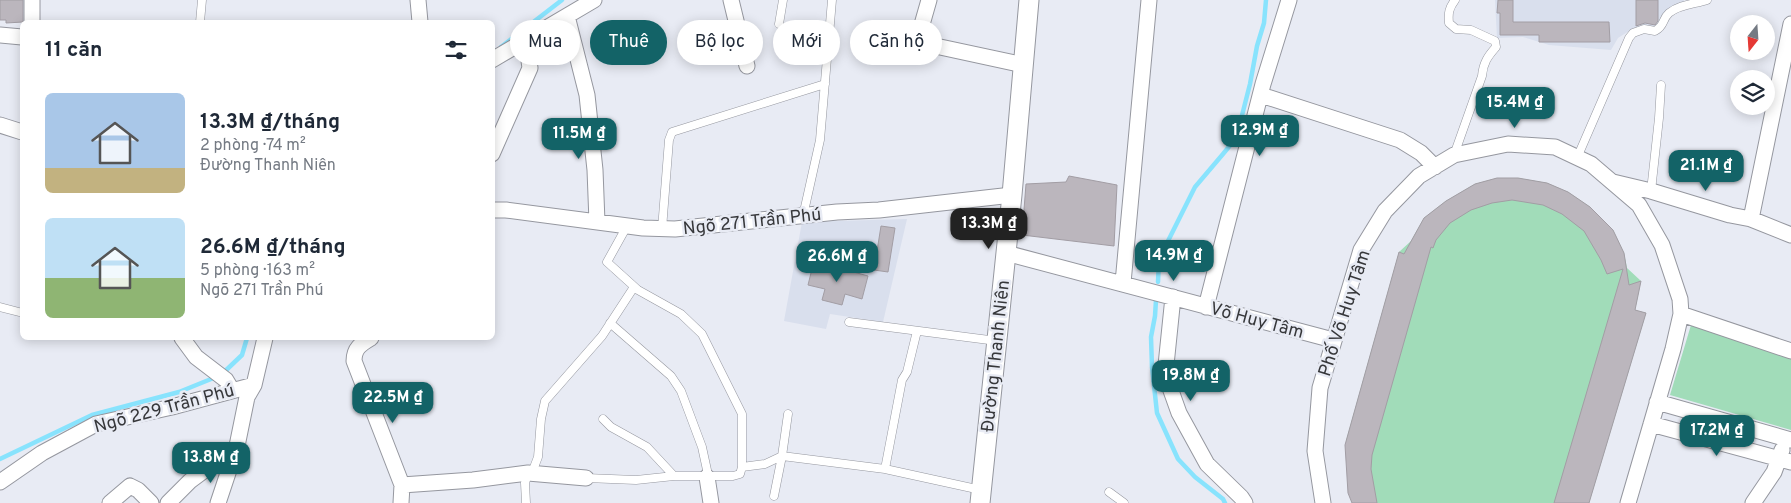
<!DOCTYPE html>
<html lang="vi">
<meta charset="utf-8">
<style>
body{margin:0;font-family:Overpass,sans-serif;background:#f2f2f3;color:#1f2937;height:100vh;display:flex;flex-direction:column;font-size:19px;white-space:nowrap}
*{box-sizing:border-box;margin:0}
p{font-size:16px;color:#747a83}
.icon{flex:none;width:28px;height:28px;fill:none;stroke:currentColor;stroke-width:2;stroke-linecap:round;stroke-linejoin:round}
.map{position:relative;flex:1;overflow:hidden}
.sheet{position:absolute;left:20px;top:20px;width:475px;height:320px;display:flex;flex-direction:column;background:#fff;border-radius:8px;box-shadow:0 2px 12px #0003}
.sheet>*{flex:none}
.top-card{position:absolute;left:510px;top:20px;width:475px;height:45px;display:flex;gap:10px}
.needle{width:32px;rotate:197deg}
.buttons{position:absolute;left:1730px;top:15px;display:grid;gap:10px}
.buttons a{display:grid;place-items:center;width:45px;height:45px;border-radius:50%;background:#fff;box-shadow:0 2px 12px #0003;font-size:25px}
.price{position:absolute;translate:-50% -42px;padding:0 11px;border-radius:10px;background:#136367;color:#fff;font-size:16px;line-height:32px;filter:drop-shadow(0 1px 2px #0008)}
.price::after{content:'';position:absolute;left:50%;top:30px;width:15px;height:11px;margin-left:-8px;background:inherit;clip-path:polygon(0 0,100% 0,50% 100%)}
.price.active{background:#222;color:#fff}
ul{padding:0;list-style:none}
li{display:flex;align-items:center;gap:15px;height:125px;padding:0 25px}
li span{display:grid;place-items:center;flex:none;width:140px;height:100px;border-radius:8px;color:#555}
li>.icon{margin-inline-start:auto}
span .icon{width:60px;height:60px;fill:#fffc;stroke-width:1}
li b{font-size:21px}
h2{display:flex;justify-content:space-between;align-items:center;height:60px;padding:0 25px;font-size:21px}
.pill{padding:0 18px;border-radius:22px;background:#fff;box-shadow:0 2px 12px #0003;font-size:18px;line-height:45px}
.pill.active{background:#136367;color:#fff}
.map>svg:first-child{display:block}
.built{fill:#d9dfed}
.grass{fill:#a1dcb9}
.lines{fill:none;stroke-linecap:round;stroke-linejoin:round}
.stream{stroke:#88e3fd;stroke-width:4.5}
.building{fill:#bbb6bd;stroke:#a29da4}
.service-casing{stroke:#95979f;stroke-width:9}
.minor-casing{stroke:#95979f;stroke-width:17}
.tertiary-casing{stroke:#95979f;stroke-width:21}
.service{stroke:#fff;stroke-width:8}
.minor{stroke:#fff;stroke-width:15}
.tertiary{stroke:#fff;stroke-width:19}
.labels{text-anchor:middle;stroke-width:5;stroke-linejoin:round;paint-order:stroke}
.street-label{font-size:18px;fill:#36373a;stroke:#e8ebf4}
</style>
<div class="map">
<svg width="1791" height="503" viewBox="0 0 1791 503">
<rect width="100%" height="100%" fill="#e8ebf4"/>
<!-- built -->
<path class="built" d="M1495 0H1684V2L1656 29 1629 31 1618 38 1611 50 1549 45 1523 37 1497 38Z
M907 219 883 322 830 314 826 329 784 321 802 222Z"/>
<!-- grass -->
<path class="grass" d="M1497 178H1518L1547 183 1568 192 1590 207 1613 230 1624 253 1627 268 1641 281 1635 310 1646 313 1589 503H1352L1346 456V441L1399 252 1411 241 1424 218 1446 201 1475 184Z
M1691 325 1791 354V430L1670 395Z"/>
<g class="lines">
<!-- stream -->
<path class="stream" d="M501 47 562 0
M1158 282 1159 259 1195 187 1223 154 1232 143 1238 131 1250 84 1257 46 1264 23 1266 0
M1156 300 1155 316 1151 337 1152 367 1157 413 1178 459 1195 477 1223 499 1225 503
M0 459 92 415 179 392 221 375 242 355 247 338"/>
</g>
<!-- building -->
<path class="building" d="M0 0H23V22L6 23V20H0Z
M1498 0H1513V22H1609L1610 42H1539V35H1500V13H1497Z
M1636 0H1658V21L1655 25 1645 23 1636 26Z
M1069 176 1117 185 1114 246 1022 235 1026 184 1066 182Z
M1497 178H1518L1547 183 1568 192 1590 207 1613 230 1624 253 1629 285 1641 281 1635 310 1646 313 1589 503H1554L1623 269 1607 274 1601 260 1584 231 1562 214 1543 205 1512 200 1492 203 1471 210 1450 223 1436 240 1433 248 1431 247 1372 455 1371 469 1377 503H1352L1348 493 1345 445 1399 252 1404 254 1424 218 1446 201 1475 184Z
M881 226 895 228 888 272 874 270Z
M814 261 868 276 862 299 845 294 842 305 822 300 825 289 808 285Z"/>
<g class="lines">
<!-- service casing -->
<g class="service-casing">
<path id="service" d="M200 22 202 0
M779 24 783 0
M1454 155 1482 76C1483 63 1488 56 1496 47L1495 41 1471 30 1456 29 1449 23C1448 13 1449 8 1455 0
M1577 158 1629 38 1633 33 1644 29 1655 31C1665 26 1662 19 1669 13 1680 4 1696 4 1707 0
M1651 191 1659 118 1661 85
M803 216 820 140 832 0
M662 229 669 140 672 132 825 84
M0 307 19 312
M849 322 997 341
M610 323 671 376 681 391 702 447 707 470V477
M603 419 611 427 647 447 674 476H733L740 474 742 467V414L702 334 681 314 638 290 607 262 627 226
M742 467 765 464 782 456 885 469 981 490
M885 469 902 380 907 372 917 331
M586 478 636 480 674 476
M1109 492 1124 503
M774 496 782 456 788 414
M526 503 525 483 528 473 533 470 538 457 541 419 545 401 602 336 634 287"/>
</g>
<!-- minor casing -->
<g class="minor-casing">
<path id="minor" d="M418 0 420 22
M731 0 747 66
M929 0 917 42 1024 65
M567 16 587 95 595 170 597 222
M32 22V0
M0 35 22 37
M492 60 594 0
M1261 95 1400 140 1421 153 1435 167
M0 125 22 132
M492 154 530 68 526 39
M1613 182 1651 191 1730 215 1751 219 1791 235
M492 210H506L643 228 675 229 837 212 879 210 1012 195
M1751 219 1791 24
M1006 253 1333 340
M1123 283 1149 0
M1173 297 1166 365 1169 385 1179 413 1207 464 1241 497 1245 503
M1206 307 1263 84 1289 0
M1681 314 1791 351
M182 338 196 357 226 380 232 390
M371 338C361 344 354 348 354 361L402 485 401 503
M1657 402 1791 440
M1651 424 1791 462
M707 477 711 503
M0 482 42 453 96 424 172 407 254 385
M402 485 473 480 528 473 586 478
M110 503 130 486 138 490 151 503
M168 503 190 481 237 446
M218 503 237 446 247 397 254 385 265 338
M1323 503 1315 451 1320 388 1361 250 1385 211 1419 176 1454 155 1508 144 1555 147 1591 164 1639 205 1662 245 1680 299 1681 314 1673 349 1628 503
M1753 503 1774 472 1782 450"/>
</g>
<!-- tertiary casing -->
<g class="tertiary-casing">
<path id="tertiary" d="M980 503 1012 195 1029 0"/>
</g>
<!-- service -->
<use href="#service" class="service"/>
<!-- minor -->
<use href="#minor" class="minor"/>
<!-- tertiary -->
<use href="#tertiary" class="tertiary"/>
</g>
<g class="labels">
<!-- street labels -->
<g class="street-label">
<text transform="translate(752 221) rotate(-6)" y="6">Ngõ 271 Trần Phú</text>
<text transform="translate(1344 313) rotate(-72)" y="6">Phố Võ Huy Tâm</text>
<text transform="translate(1257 320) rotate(15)" y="6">Võ Huy Tâm</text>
<text transform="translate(995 356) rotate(-84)" y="6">Đường Thanh Niên</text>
<text transform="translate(164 408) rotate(-15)" y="6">Ngõ 229 Trần Phú</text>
</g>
</g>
</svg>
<div class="buttons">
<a><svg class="needle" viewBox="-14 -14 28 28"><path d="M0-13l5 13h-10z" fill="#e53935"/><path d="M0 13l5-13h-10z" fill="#747a83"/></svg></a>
<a><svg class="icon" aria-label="layers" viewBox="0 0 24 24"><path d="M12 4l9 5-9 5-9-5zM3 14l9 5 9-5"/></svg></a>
</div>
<b class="price" style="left:1515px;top:129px">15.4M ₫</b>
<b class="price" style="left:1260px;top:157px">12.9M ₫</b>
<b class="price" style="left:579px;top:160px">11.5M ₫</b>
<b class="price" style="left:1706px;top:192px">21.1M ₫</b>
<b class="price active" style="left:989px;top:250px">13.3M ₫</b>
<b class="price" style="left:1174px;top:282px">14.9M ₫</b>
<b class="price" style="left:837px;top:283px">26.6M ₫</b>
<b class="price" style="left:1191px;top:402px">19.8M ₫</b>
<b class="price" style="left:393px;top:424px">22.5M ₫</b>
<b class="price" style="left:1717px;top:457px">17.2M ₫</b>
<b class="price" style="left:211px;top:484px">13.8M ₫</b>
<div class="top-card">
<a class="pill">Mua</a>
<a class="pill active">Thuê</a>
<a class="pill">Bộ lọc</a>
<a class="pill">Mới</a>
<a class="pill">Căn hộ</a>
</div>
<section class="sheet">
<h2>11 căn<svg class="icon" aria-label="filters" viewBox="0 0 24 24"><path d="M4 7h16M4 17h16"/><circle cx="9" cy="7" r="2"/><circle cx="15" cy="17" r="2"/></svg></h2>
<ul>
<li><span style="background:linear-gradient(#a9c7e8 75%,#c2b280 0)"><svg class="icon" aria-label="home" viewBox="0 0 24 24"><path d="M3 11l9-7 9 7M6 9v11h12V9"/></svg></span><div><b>13.3M ₫/tháng</b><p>2 phòng · 74 m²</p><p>Đường Thanh Niên</p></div></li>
<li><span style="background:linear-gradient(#bfe0f5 60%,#8fb573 0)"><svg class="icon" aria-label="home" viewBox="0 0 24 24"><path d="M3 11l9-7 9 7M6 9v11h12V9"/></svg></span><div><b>26.6M ₫/tháng</b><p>5 phòng · 163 m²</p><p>Ngõ 271 Trần Phú</p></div></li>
</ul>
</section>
</div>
